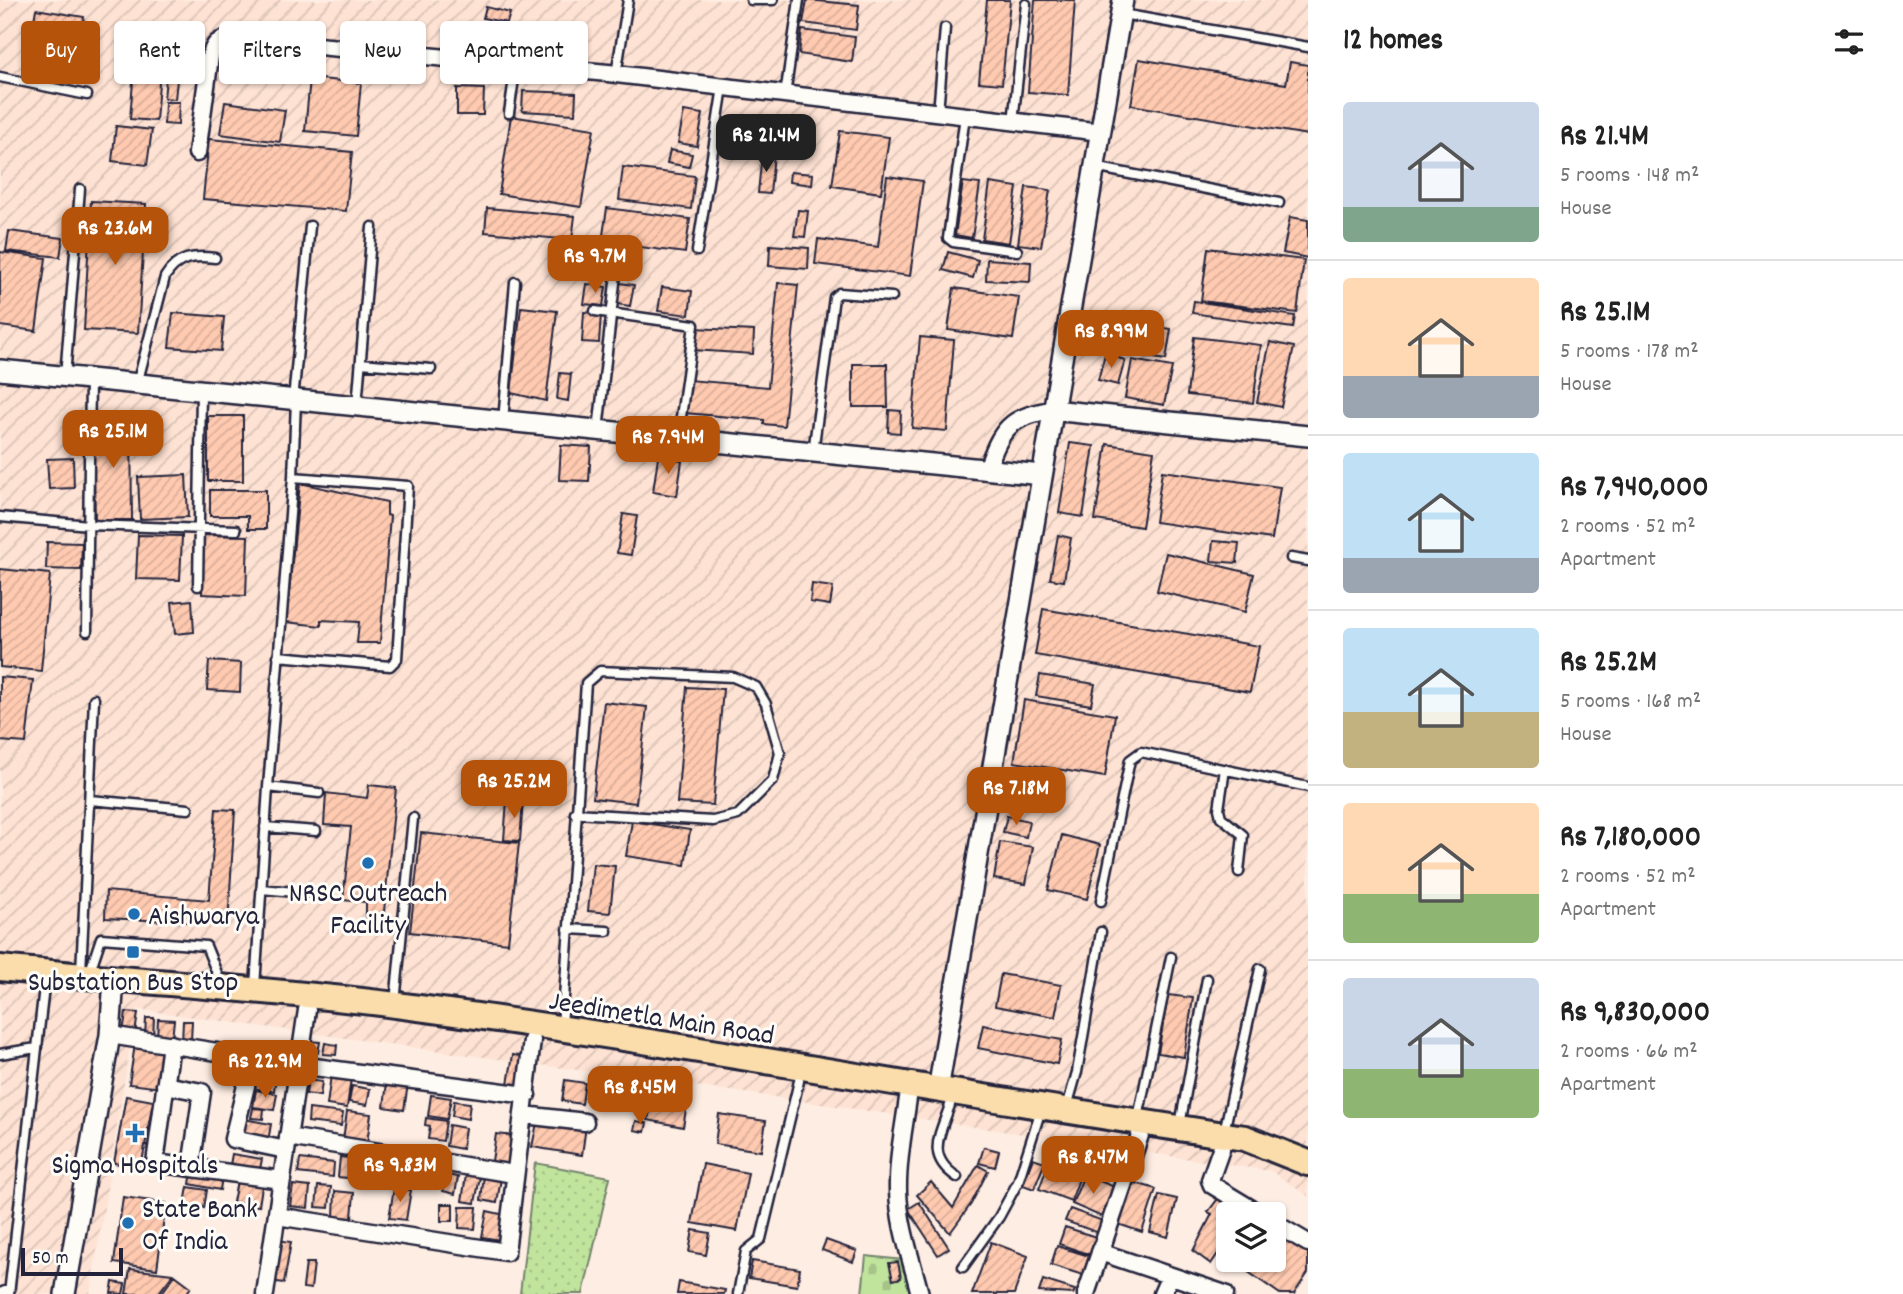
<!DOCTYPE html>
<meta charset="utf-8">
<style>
body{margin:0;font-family:Dekko,sans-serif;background:#f6f6f6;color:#222;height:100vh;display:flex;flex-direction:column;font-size:26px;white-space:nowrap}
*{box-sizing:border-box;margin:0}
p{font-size:23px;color:#767676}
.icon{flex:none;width:38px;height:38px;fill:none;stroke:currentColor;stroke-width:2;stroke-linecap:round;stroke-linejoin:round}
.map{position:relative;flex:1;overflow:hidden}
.details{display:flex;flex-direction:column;background:#fff;width:595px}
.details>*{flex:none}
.guide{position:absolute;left:21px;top:21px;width:665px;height:63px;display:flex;gap:14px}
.controls{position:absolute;left:1216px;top:1202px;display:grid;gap:14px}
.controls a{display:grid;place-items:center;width:70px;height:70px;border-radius:7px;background:#fff;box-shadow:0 2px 5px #0004;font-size:35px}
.scale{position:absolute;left:21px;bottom:18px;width:102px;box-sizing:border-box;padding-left:7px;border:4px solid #22223b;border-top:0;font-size:19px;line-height:24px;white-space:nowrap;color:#22223b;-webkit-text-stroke:5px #fdfcf7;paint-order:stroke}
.price{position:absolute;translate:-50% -60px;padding:0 16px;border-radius:14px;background:#b45309;color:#fff;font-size:23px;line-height:46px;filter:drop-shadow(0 2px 4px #0008)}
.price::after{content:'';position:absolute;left:50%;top:42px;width:21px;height:16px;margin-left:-10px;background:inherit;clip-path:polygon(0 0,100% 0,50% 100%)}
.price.selected{background:#222;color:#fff}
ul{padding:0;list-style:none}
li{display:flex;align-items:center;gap:21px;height:175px;padding:0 35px}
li+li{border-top:2px solid #e0e0e0}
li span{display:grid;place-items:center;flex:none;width:196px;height:140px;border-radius:7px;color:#555}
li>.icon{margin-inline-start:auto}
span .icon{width:84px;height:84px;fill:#fffc;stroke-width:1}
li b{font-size:30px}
h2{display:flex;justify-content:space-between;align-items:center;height:84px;padding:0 35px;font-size:30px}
.pill{padding:0 24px;border-radius:7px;background:#fff;box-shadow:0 2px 5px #0004;font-size:24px;line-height:63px}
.pill.selected{background:#b45309;color:#fff}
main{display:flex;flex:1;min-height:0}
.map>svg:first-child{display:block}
.industrial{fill:url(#industrial-furrows)}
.green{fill:url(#green-dots);stroke:#72836c;stroke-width:2}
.cemetery{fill:url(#cemetery-stones);stroke:#72836c;stroke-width:2}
.building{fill:url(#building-hatch);stroke:#22223b;stroke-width:2}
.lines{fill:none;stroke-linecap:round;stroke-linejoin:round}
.service-casing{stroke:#22223b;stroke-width:13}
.minor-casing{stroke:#22223b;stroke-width:21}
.tertiary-casing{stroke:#22223b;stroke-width:24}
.primary-casing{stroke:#22223b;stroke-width:30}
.service{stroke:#fdfcf7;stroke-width:8}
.minor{stroke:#fdfcf7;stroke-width:16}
.tertiary{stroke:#fdfcf7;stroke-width:19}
.primary{stroke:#faddab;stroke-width:24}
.poi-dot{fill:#1f6fb2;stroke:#fdfcf7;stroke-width:2.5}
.labels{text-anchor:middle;stroke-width:6;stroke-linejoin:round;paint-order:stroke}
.poi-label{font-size:28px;fill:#22223b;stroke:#fdfcf7}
.street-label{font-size:28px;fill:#22223b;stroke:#fdfcf7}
</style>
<main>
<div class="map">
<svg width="1308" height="1294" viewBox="0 0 1308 1294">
<defs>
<pattern id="industrial-furrows" width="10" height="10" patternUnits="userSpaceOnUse" patternTransform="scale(1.75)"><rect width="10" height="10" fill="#fee2d3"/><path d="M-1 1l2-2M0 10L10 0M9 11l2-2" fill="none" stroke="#d9c2b6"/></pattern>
<pattern id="green-dots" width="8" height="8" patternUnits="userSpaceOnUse" patternTransform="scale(1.75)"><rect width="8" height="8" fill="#c1e49d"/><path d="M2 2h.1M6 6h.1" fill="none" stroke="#a6c388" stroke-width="1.8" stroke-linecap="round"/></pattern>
<pattern id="cemetery-stones" width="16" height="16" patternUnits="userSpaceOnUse" patternTransform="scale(1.75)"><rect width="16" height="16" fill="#c1e49d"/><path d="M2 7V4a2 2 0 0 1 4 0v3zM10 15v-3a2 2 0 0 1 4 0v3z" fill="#a6c388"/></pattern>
<pattern id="building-hatch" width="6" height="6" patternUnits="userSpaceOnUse" patternTransform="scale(1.75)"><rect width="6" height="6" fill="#ffcab0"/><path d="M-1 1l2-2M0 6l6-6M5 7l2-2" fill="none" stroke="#daad98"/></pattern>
</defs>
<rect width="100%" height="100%" fill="#feede2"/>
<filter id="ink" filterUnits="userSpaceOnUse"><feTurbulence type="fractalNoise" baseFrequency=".0143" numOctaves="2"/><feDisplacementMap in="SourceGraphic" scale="14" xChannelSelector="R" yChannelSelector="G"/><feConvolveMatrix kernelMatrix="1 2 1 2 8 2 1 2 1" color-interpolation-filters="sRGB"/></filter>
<g filter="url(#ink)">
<!-- industrial -->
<path class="industrial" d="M0 0H1308V1196L1271 1171 788 1099 136 1009 90 1294H0Z"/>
<!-- green -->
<path class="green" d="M535 1163 610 1177 583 1294H520Z"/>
<!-- cemetery -->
<path class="cemetery" d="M866 1256 903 1260 911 1294H862Z"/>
<!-- building -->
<path class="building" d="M807 0 859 5 856 30 803 23Z
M987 0H1010L1002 84 979 82Z
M1035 0H1075L1068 95 1028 92Z
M486 7 510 13 507 23 483 18Z
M36 9 84 17 76 63 28 55Z
M802 30 855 37 852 62 799 54Z
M1139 59 1286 84 1290 62 1308 65V135L1131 105Z
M134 68 160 70 156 121 130 119Z
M167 69 178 70 175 99 164 98Z
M310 78 361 83 356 136 305 131Z
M457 88 484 89 483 115H457Z
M523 91 576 93 575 114 522 111Z
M165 102H179L178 125 164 124Z
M225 102 285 110 280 142 220 134Z
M684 111 703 114 697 146 678 143Z
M511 116 594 129 581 207 499 194Z
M116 126 152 130 147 165 112 161Z
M840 131 889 137 881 193 832 186Z
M209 139 352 152 346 211 203 199Z
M670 150 692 154 689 167 667 163Z
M762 153 774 154 770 194 758 193Z
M623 167 695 176 691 209 619 200Z
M790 172 813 174 812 185 789 182Z
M887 176 923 181 910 276 815 264 818 239 878 247Z
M963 182 980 184 972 238 955 235Z
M990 183 1017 187 1009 243 982 239Z
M1026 187 1050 190 1041 247 1018 244Z
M91 201 146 204 138 333 84 330Z
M487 208 575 216 572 240 485 232Z
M607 208 690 219 685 253 602 242Z
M798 210 808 211 805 237 794 236Z
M1290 217 1308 220V258L1283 253Z
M9 231 63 238 60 257 6 251Z
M770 245 809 248 808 269 769 266Z
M1208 248 1304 260 1297 313 1201 301Z
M615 251 635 254 632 270 612 267Z
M0 252 46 258 36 331 0 326Z
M948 252 978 260 973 278 943 270Z
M987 259 1031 262 1030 282 986 280Z
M620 283 634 285 630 306 617 304Z
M778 283 798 285 784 426 764 424V420L685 413 689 380 768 387Z
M587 284 606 287 603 306 584 304Z
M662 287 692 291 689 315 658 311Z
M954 288 1019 297 1013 339 948 330Z
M1194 301 1295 316 1293 328 1192 313Z
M521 307 557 311 546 401 511 393Z
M584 312 601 314 599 343 582 342Z
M173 313 224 317 221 351 169 347Z
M1135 323 1171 329 1166 360 1130 354Z
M694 328 754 331 753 354 693 350Z
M920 337 954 340 947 431 912 428Z
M1194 337 1261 345 1253 403 1187 395Z
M1270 342 1294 347 1281 407 1257 402Z
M1105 354 1125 360 1118 385 1098 380Z
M1132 360 1172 367 1164 405 1125 398Z
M853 364H887L888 407H853Z
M560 373 571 374 568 401 557 399Z
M889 410 901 411 900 433 888 432Z
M208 416H243V481H208Z
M131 419 132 520H95L93 420Z
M1070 443 1094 446 1083 517 1059 513Z
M1107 444 1154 451 1142 527 1095 520Z
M561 445 591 447 589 481 559 480Z
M658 457 682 461 677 496 653 492Z
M73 458 74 488 49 489 47 459Z
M1162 471 1280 487 1272 539 1155 522Z
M186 475 188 517 140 519 138 477Z
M300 483 387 502V515L390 516 380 643H357L359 622 321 620V626L286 622Z
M210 490H266V529H248V516H210Z
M623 514 637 516 631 555 617 553Z
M138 535 182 536 180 580 136 579Z
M204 535 248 536 246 596 202 594Z
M1058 535 1071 538 1064 581 1050 579Z
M1213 541 1239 543 1237 563 1211 561Z
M47 542 82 543 81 570 46 569Z
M1166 553 1254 574 1245 612 1157 591Z
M0 569 50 574 41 671 0 667Z
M812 584 833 587 830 605 810 602Z
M192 600 194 632 175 634 172 602Z
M1043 609 1259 646 1250 692 1035 655Z
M209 661 241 663 240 692 207 690Z
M1040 675 1095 684 1091 705 1036 696Z
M0 677 33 680 26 743 0 741Z
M687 687 723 689 713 805 677 803Z
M1024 700 1115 715 1105 777 1014 762Z
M604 702 647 707 636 803 593 798Z
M1012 770 1036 774 1031 800 1007 795Z
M369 785 396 788 383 922 366 920V902L343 900 351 827 324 825 326 793 367 798Z
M507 800 523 801 520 841 504 840Z
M216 809 235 810 228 924 105 918 106 891 209 900Z
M1007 816 1029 821 1026 837 1003 832Z
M632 821 690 830 685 865 626 856Z
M421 833 519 843 508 943 410 932Z
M1062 835 1100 845 1087 899 1048 890Z
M1000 842 1033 847 1026 884 994 879Z
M593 864 615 866 610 913 588 911Z
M1001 974 1061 985 1055 1017 995 1006Z
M1168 995 1193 998 1184 1057 1158 1053Z
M126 1012 138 1013 135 1034 123 1033Z
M146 1018H154L153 1037H145Z
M158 1019 174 1020 172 1039 157 1038Z
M183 1021H192L191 1041H182Z
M983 1025 1062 1040 1057 1064 978 1048Z
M307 1041 320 1042 318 1053 306 1052Z
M325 1043 337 1045 336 1055 323 1054Z
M135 1044 167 1048 161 1088 129 1084Z
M513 1055 527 1057 522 1086 508 1084Z
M253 1066 277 1069 274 1091 250 1088Z
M331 1075 351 1078 347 1108 327 1105Z
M308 1080 322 1082 320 1096 306 1094Z
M565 1080 585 1083 582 1104 562 1101Z
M387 1082 408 1084 404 1110 384 1107Z
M352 1086 370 1089 367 1105 349 1102Z
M256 1090 277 1094 274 1110 253 1107Z
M431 1095 451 1098 447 1119 428 1116Z
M126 1096 153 1101 141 1168 114 1163Z
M454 1101 470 1103 468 1119 452 1116Z
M651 1104 686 1110 683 1127 648 1120Z
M253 1108 264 1109 263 1119 251 1118Z
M309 1109 343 1113 341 1126 308 1122Z
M347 1111 371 1114 367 1143 343 1140Z
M719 1114 766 1121 761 1151 715 1144Z
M238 1118 271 1124 268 1142 235 1137Z
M426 1118 446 1121 443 1141 428 1139 430 1126 425 1125Z
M538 1118 586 1126 582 1155 532 1147Z
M636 1121 647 1123 645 1132 634 1130Z
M449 1125 465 1128 462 1149 446 1146Z
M496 1134 514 1136 511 1164 492 1161Z
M984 1147 999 1151 995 1167 979 1163Z
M232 1154 262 1159 260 1169 230 1165Z
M340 1157 359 1159 357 1179 338 1177Z
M1033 1158 1045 1162 1034 1189 1023 1185Z
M300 1159 334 1163 333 1177 298 1173Z
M703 1164 748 1173 737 1231 692 1223Z
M978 1165 988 1171 971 1204 950 1233 917 1195 931 1182 953 1208Z
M1048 1165 1080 1176 1071 1201 1039 1189Z
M363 1166 377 1168 375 1182 362 1180Z
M192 1172 222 1177 220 1190 190 1184Z
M446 1175 458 1177 455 1194 443 1191Z
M466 1175 480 1177 475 1203 462 1201Z
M484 1175 501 1178 497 1203 481 1200Z
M1084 1175 1115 1187 1102 1217 1072 1204Z
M238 1176 263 1180 259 1206 233 1202Z
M1132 1182 1156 1189 1142 1232 1118 1224Z
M293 1185 310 1187 308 1208 290 1206Z
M318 1186 331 1187 329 1208 316 1207Z
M188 1187 207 1190 204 1208 185 1204Z
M394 1188 411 1190 406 1220 389 1218Z
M335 1191 354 1193 352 1218 334 1217Z
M1159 1195 1177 1199 1168 1237 1150 1232Z
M1220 1196 1258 1214H1228V1258L1219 1252 1211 1264 1193 1251 1212 1214 1208 1212Z
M123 1197 166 1203 157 1269 114 1263Z
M919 1202 949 1248 938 1255 908 1209Z
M441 1204H453V1221H441Z
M460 1207H477L475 1229 459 1228Z
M1070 1209 1103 1221 1099 1233 1065 1221Z
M487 1211 505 1215 500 1240 482 1237Z
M1274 1226 1308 1249V1273L1294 1294H1280L1231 1260H1274Z
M1065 1227 1096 1237 1091 1255 1059 1244Z
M693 1230 710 1233 706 1255 689 1252Z
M277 1240 291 1242 284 1283 270 1281Z
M826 1240 857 1251 853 1262 822 1250Z
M991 1242 1028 1256 1014 1294H972Z
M1057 1246 1089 1256 1083 1275 1051 1265Z
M752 1261 800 1269 797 1286 749 1278Z
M898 1262 901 1278 893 1280 889 1263Z
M306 1263H314L311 1289 303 1288Z
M130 1269 173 1274 158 1294H126Z
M175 1275 191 1287 186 1294H161Z
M1043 1280 1075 1290 1073 1294 1039 1292Z
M113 1282 125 1284 123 1294 111 1293Z
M679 1282 725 1290 724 1294H677Z"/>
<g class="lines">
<!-- service casing -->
<g class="service-casing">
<path id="service" d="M751 0H773
M1122 14 1308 47
M616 75 628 0
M0 77 87 95
M785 95 799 0
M509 113 516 65
M938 113 945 28
M965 116 948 238 953 242 1017 251
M1013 122 1026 4
M1094 167 1279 203
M697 251 723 87
M595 311 694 325 678 438
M361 363 431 369
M65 377 80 189
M137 384 165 277C177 257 194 255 215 258
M293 400 310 226
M357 406 372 227
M503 421 515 282
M598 430 616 274
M813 452 834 297 839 293 892 297
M0 517 89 525 236 530
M1291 558 1308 561
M198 586 201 391
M87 631 90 379
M278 656 390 666 397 659 408 486 293 477
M1225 769 1219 809 1221 817 1243 835 1239 872
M268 787 319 793
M90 800 188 809
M265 827 316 831
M261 889 307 893
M1101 901 1130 760 1141 752 1308 787
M568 929 607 931
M81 972 94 699
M89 974 101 938 206 946 221 983
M255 987 268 787 293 477 296 400
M395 1003 413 818
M562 1026 586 683 600 671 733 677 756 687 766 704 780 753 773 780 738 815 713 821 575 813
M0 1054 36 1048
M950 1105C940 1135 925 1156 957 1177
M1067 1107 1077 1072 1101 932
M1138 1118 1171 957
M1180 1125 1207 979
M1224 1132 1260 969
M963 1267 999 1217 1018 1182 1038 1119
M0 1293 10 1289
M9 1294 44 987
M738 1294 746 1251 761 1239 799 1081"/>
</g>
<!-- minor casing -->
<g class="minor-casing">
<path id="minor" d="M197 153 210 57C214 44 218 39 232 38L608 73 1101 132
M987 469C1001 430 1009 416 1052 410
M110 1035 299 1065 527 1095
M171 1044 155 1163 282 1180
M253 1057 233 1139 286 1150
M165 1085 202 1092 191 1167
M908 1098C904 1128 897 1160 898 1191 899 1226 912 1261 920 1294
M524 1115 585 1122
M288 1137 514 1174
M1221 1149 1210 1180 1212 1185 1260 1214
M277 1216 506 1252 532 1040
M1274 1223 1308 1243
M1100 1252 1225 1294
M265 1294 307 1010
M1086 1294 1140 1135
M1162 1294 1170 1276"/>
</g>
<!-- tertiary casing -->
<g class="tertiary-casing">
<path id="tertiary" d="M0 370 1042 475
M1052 410 1308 436
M938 1090 1123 0
M65 1294 110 1035 114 979"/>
</g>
<!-- primary casing -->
<g class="primary-casing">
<path id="primary" d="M0 968C132 982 265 988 396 1005 680 1042 962 1097 1245 1138L1308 1163"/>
</g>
<!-- service -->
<use href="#service" class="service"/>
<!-- minor -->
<use href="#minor" class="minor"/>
<!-- tertiary -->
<use href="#tertiary" class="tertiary"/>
<!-- primary -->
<use href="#primary" class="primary"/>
</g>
</g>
<!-- markers -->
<g class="poi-dot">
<circle cx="368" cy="863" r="7"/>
<circle cx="134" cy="914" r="7"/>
<rect x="126" y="945" width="14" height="14" rx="3.5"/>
<path d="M131.5 1122.5h7v7h7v7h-7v7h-7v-7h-7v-7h7z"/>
<circle cx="128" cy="1223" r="7"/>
</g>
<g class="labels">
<!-- poi labels -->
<g class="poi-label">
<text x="368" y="901">NRSC Outreach<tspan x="368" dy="32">Facility</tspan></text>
<text x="148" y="924" text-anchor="start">Aishwarya</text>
<text x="133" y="990">Substation Bus Stop</text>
<text x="135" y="1173">Sigma Hospitals</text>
<text x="142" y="1217" text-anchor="start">State Bank<tspan x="142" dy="32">Of India</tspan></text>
</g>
<!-- street labels -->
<g class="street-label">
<text transform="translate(662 1016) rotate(9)" y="10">Jeedimetla Main Road</text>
</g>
</g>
</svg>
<div class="controls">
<a><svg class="icon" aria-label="layers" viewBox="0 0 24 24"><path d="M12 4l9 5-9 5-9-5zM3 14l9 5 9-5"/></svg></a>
</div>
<div class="scale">50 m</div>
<b class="price selected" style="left:766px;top:174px">Rs 21.4M</b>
<b class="price" style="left:115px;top:267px">Rs 23.6M</b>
<b class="price" style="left:595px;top:295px">Rs 9.7M</b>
<b class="price" style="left:1111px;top:370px">Rs 8.99M</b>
<b class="price" style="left:113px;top:470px">Rs 25.1M</b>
<b class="price" style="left:668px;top:476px">Rs 7.94M</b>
<b class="price" style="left:514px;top:820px">Rs 25.2M</b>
<b class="price" style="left:1016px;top:827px">Rs 7.18M</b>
<b class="price" style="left:265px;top:1100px">Rs 22.9M</b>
<b class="price" style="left:640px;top:1126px">Rs 8.45M</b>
<b class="price" style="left:1093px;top:1196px">Rs 8.47M</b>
<b class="price" style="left:400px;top:1204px">Rs 9.83M</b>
<div class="guide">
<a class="pill selected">Buy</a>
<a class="pill">Rent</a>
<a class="pill">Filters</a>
<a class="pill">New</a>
<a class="pill">Apartment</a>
</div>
</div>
<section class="details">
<h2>12 homes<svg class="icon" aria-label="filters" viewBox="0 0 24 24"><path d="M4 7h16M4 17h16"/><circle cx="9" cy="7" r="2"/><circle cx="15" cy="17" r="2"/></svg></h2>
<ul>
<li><span style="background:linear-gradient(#c9d6e8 75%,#7fa58c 0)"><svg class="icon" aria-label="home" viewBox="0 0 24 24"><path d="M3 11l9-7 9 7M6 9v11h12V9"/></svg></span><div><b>Rs 21.4M</b><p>5 rooms · 148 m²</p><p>House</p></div></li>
<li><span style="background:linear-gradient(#ffd9b3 70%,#9aa5b1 0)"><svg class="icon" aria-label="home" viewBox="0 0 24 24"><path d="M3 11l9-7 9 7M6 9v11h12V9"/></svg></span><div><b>Rs 25.1M</b><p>5 rooms · 178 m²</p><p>House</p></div></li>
<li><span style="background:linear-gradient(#bfe0f5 75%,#9aa5b1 0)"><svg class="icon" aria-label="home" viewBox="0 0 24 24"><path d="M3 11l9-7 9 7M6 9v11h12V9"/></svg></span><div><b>Rs 7,940,000</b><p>2 rooms · 52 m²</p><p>Apartment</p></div></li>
<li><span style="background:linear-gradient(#bfe0f5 60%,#c2b280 0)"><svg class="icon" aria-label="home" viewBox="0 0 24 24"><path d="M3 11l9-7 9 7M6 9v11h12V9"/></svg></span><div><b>Rs 25.2M</b><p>5 rooms · 168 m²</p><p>House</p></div></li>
<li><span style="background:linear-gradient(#ffd9b3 65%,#8fb573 0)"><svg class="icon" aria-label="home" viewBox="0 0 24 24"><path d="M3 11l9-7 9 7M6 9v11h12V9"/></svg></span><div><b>Rs 7,180,000</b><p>2 rooms · 52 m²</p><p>Apartment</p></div></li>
<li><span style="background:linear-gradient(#c9d6e8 65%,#8fb573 0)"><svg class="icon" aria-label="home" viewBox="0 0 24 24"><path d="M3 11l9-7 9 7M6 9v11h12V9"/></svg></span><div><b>Rs 9,830,000</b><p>2 rooms · 66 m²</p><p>Apartment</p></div></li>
</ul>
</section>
</main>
